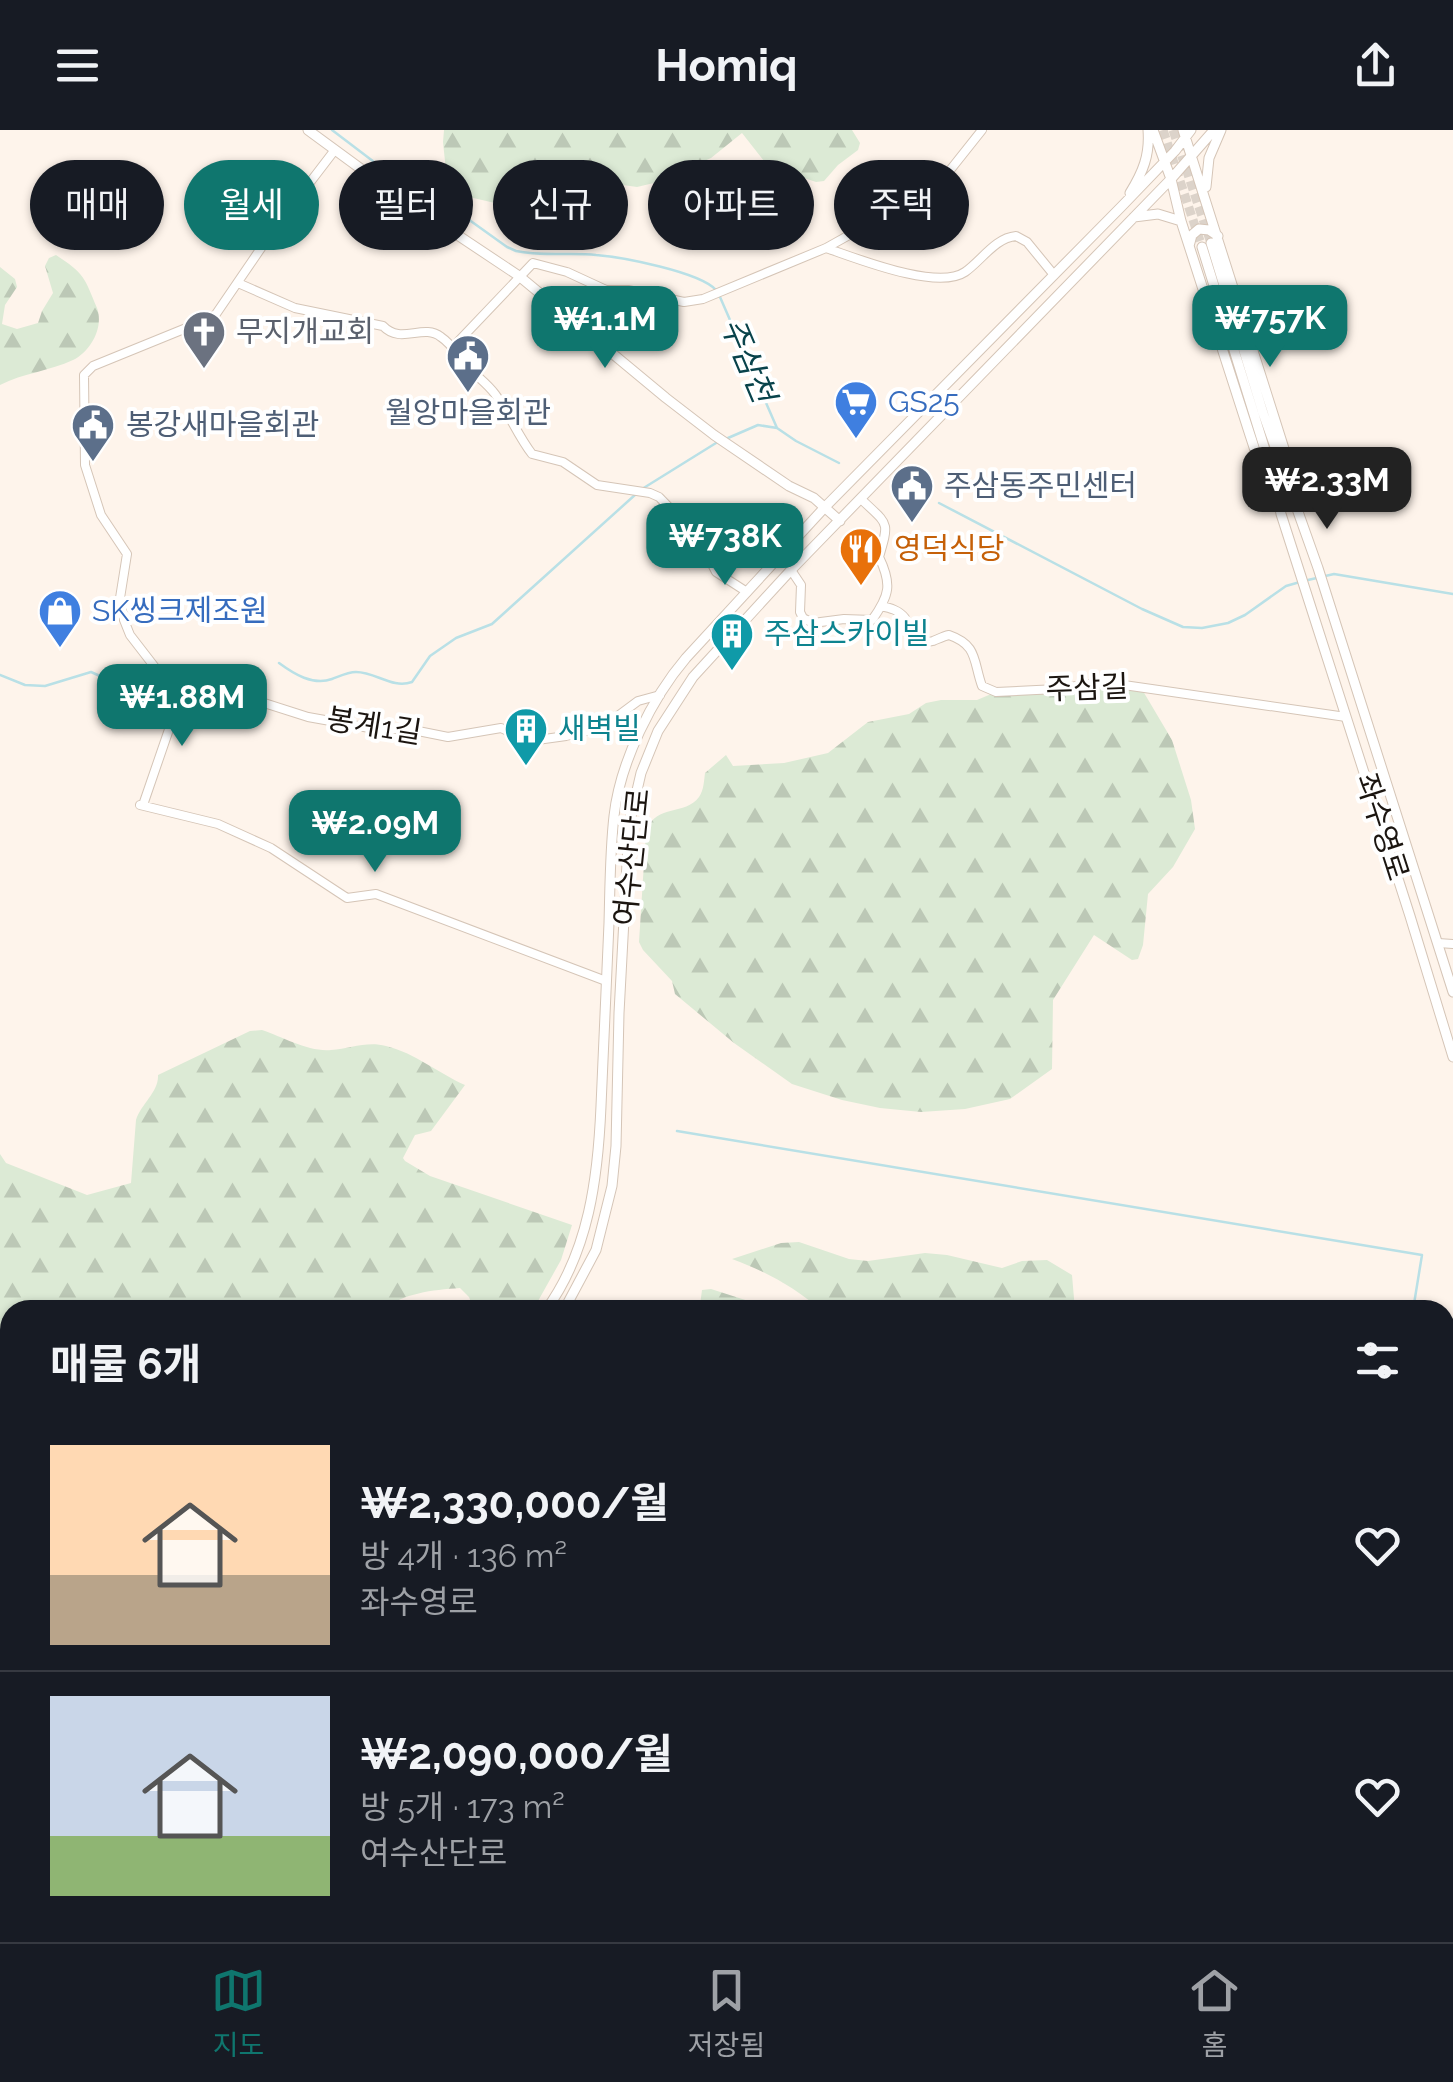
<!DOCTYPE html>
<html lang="ko">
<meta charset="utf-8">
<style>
body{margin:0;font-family:Raleway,"Noto Sans KR",sans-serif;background:#242831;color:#f1f3f6;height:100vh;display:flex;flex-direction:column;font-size:38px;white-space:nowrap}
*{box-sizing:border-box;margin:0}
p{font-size:32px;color:#9ea1a6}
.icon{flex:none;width:55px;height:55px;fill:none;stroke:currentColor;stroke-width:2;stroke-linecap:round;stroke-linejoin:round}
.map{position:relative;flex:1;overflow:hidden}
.side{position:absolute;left:0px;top:1170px;width:1455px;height:642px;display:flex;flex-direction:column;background:#171b24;border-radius:30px 30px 0 0;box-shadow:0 2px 8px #0004}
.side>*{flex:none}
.hud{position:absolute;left:30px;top:30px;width:1395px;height:90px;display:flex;gap:20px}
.price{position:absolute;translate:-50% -85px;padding:0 22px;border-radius:20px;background:#0f766e;color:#fff;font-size:32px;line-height:65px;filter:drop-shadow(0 2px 5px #0008)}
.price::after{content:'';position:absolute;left:50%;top:60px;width:30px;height:22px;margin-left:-15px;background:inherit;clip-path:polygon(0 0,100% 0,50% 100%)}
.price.active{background:#222;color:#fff}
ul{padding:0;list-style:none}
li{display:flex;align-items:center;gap:30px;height:250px;padding:0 50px}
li+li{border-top:2px solid #363941}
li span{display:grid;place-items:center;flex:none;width:280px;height:200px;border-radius:0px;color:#555}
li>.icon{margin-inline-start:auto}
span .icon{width:120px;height:120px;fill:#fffc;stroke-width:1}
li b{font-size:42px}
h2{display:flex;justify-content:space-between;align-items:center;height:120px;padding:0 50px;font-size:42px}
.tag{padding:0 35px;border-radius:45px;background:#171b24;box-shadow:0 2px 8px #0004;font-size:35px;line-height:90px}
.tag.active{background:#0f766e;color:#fff}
header{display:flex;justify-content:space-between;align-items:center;height:130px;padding:0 50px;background:#171b24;font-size:45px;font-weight:700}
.dock{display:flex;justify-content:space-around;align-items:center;height:140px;border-top:2px solid #363941;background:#171b24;font-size:28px;color:#9ea1a6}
.dock a{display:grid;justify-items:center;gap:5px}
.dock .active{color:#0f766e}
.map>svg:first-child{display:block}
.forest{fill:url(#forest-firs)}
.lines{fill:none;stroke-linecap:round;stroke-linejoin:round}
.stream{stroke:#b9e0e6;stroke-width:2.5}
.tertiary-tunnel{stroke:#dcd3ca;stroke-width:9;stroke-dasharray:9 4.5;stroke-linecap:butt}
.minor-casing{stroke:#d5c5b7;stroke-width:10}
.tertiary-casing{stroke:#d5c5b7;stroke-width:11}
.trunk-casing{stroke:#d5c5b7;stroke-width:14}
.minor{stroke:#fff;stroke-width:8}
.tertiary{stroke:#fff;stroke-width:9}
.trunk{stroke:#fff;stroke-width:11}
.trunk-bridge-casing{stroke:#d5c5b7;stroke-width:14;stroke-linecap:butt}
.trunk-bridge{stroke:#fff;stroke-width:11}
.labels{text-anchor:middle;stroke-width:8;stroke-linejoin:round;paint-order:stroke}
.worship-label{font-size:30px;fill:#5b616d;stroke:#fff;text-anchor:start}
.shop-label{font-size:30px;fill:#366cbe;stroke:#fff;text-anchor:start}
.service-label{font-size:30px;fill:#4e5e75;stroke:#fff;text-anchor:start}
.food-label{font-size:30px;fill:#c56008;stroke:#fff;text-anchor:start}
.culture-label{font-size:30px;fill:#0d838f;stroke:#fff;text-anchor:start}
.street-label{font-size:30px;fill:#1b1510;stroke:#fff}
.water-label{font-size:32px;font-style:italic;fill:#09434b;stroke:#fff}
</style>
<header><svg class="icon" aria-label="menu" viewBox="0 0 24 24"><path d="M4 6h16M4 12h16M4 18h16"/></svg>Homiq<svg class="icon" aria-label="share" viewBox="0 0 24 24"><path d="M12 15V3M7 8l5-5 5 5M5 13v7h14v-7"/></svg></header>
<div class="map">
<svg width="1453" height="1812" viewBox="0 0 1453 1812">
<defs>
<pattern id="forest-firs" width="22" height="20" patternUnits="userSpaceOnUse" patternTransform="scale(2.5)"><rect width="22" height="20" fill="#dcead5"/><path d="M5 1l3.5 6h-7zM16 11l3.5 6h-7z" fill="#bcc8b6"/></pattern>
</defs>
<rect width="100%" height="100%" fill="#fef4eb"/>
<!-- forest -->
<path class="forest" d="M444 0H852L860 13 858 20 838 35 824 51 816 52 768 36 742 3 711 28 658 52 637 57 623 55 569 37 549 63 533 75 517 78 469 67 446 41 443 12Z
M56 125C85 144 84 147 97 178 104 197 91 221 73 230 50 241 23 243 0 255V137L15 149 17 157 5 175 2 194 17 199 38 193 42 181 53 163 45 136 49 128Z
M1103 552 1140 556 1172 610 1191 670 1195 699 1173 737 1148 764 1143 815 1138 829 1132 830 1094 805 1053 870 1052 939 1010 969 965 979 921 982 880 978 842 970 792 954 734 913 675 864 672 851 643 820 639 812 646 701C657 673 685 686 699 667 704 660 704 650 705 643L726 625 733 636 784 633 828 623 868 592 909 584 926 573 941 570H977L996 562Z
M262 900C283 907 308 922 331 920 350 919 366 911 386 916 415 923 438 943 465 955L431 1001 415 1005 403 1028 405 1031 430 1046 572 1095 561 1130 533 1180H474L469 1167 460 1158C431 1160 405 1163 381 1180H10V1271L0 1270V1024L6 1033 87 1065 131 1053 136 990C141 974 159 962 158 945L250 901Z
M799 1112 849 1129 868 1131 925 1123 947 1125 1002 1138 1022 1131 1047 1130 1072 1145 1075 1180H821C794 1157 765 1141 732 1129L781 1113Z
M711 1159 776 1180H703L700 1175 702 1160Z
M596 1802H955V1803L947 1812H593Z
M1070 1803H1157L1155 1812H1084Z"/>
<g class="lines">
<!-- stream -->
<path class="stream" d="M332 0 407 57 454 79 507 117 516 121C542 127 570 122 596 125 622 127 700 142 716 160
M720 167 777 298 796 311 839 333
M728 308 758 295 777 298
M642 359 716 313
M939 373 1142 479 1183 497 1202 498 1228 493 1245 485 1286 456 1300 452
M1308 450 1334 444 1453 464
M279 533C294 544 313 556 332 549 340 546 348 542 356 542 376 542 392 559 412 552L430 526 456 508 492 494 636 364
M196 543C216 544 238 553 254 538
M0 545 25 555 45 556 91 542 100 546 115 564 123 566 156 551
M677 1001 1422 1125 1413 1180
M1307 1812 1308 1802"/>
<!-- tertiary-tunnel -->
<path class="tertiary-tunnel" d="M1163 0 1202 117
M1173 0 1211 113"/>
<!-- minor casing -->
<g class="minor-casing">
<path id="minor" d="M334 21 272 102 216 184 206 190 93 236 84 245 85 335 101 385 127 424 120 468 124 490 130 505 164 549 177 548 202 553 308 587 375 599H408L448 607 501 598 530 611 566 606 603 597 638 571 660 565
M826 118C856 128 937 161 965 142 982 130 995 108 1016 106L1027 112 1054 145
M238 153 295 178 383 196C401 215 423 193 441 207 453 215 458 226 467 236 476 246 487 253 495 264 509 283 518 306 532 324L563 332 597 355 650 363 659 367 698 407 716 442 747 462
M453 217 533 133 567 142 606 160H628L684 172 703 169 826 118 901 76 947 44 982 0
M791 440 801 455 800 482 803 488 813 493 844 489 872 490C890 465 892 454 879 427 890 390 888 395 861 369
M881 476C890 478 899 480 905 488 913 501 907 518 933 511 938 509 944 506 949 505 978 515 973 531 982 556L996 562 1057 559 1103 552 1346 587
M140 675 218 694 271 718 347 768 376 764 606 851
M143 675 186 550
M1438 813 1453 814
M0 1373 10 1372
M0 1589 10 1595"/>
</g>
<!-- tertiary casing -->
<g class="tertiary-casing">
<path id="tertiary" d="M308 0 387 58 519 146 666 268 714 305 789 356 814 368 840 391
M1153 0 1171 49 1181 91 1250 305 1266 354 1275 372
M1183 0 1293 347 1296 366
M1206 57 1209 28 1221 0
M1130 63C1143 42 1150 25 1148 0
M1134 87 1158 84 1181 91
M1211 113 1263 283 1318 438 1453 862
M1189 116 1192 105 1199 99 1209 100 1218 106
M1202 117 1275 352 1281 384 1410 786 1453 927
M546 1180C589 1121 598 1047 601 976 604 915 606 854 609 793 610 757 610 721 614 686 620 632 652 568 686 528L825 377 1122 76 1175 21 1191 0
M564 1180 596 1120 612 1056 616 1016 619 883 629 695 641 643 658 601 693 547 791 440 1171 49 1214 0
M1445 1651 1453 1614
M1445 1752 1453 1716
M94 1802 116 1812
M176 1802 191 1812
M62 1812 79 1802
M1410 1812 1412 1802
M1432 1812 1434 1802"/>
</g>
<!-- trunk casing -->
<g class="trunk-casing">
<path id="trunk" d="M0 1718 10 1717
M0 1761 10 1762
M0 1773 10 1774
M0 1802H10
M140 1802 158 1812"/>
</g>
<!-- minor -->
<use href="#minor" class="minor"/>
<!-- tertiary -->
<use href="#tertiary" class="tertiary"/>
<!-- trunk -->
<use href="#trunk" class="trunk"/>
<!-- trunk-bridge casing -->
<g class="trunk-bridge-casing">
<path id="trunk-bridge" d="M112 1802 132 1812"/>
</g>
<!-- trunk-bridge -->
<use href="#trunk-bridge" class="trunk-bridge"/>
</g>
<!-- icons -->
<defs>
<g id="church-pin" transform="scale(2.25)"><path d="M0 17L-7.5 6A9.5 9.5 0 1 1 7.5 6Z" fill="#6b7280" stroke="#fff"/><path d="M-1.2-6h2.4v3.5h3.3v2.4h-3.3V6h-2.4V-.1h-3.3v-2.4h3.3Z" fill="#fff"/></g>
<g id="civic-pin" transform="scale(2.25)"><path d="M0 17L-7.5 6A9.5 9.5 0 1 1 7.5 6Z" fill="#5c6f8a" stroke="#fff"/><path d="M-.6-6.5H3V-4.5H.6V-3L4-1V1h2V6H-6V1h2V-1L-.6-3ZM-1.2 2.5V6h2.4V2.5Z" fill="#fff"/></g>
<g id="supermarket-pin" transform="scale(2.25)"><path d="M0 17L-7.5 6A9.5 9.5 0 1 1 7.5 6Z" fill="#3f7fe0" stroke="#fff"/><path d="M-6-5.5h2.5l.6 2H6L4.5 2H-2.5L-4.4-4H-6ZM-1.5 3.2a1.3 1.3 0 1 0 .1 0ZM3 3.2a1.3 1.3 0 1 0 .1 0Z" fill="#fff"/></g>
<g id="restaurant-pin" transform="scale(2.25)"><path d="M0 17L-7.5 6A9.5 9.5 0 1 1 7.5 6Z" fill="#e8710a" stroke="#fff"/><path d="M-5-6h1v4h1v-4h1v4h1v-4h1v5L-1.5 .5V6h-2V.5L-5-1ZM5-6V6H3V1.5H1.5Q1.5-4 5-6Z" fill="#fff"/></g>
<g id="shop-pin" transform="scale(2.25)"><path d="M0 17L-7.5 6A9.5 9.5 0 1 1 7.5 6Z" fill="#3f7fe0" stroke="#fff"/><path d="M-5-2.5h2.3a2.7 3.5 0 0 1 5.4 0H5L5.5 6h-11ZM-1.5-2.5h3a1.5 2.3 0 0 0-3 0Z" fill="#fff"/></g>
<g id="building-pin" transform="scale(2.25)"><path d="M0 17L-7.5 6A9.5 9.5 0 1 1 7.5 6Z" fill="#0f9aa8" stroke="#fff"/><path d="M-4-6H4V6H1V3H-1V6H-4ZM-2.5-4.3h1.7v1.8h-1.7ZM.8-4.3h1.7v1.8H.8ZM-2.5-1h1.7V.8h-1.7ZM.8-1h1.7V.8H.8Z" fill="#fff"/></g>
</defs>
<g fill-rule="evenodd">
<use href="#church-pin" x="204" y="202"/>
<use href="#civic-pin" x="468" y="226"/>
<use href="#supermarket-pin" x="856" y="272"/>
<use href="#civic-pin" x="93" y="295"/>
<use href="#civic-pin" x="912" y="356"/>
<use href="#restaurant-pin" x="861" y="419"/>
<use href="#shop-pin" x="60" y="481"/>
<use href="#building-pin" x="732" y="504"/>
<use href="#building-pin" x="526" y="599"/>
</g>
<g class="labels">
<!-- worship labels -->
<g class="worship-label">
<text x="236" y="212">무지개교회</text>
</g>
<!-- shop labels -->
<g class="shop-label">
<text x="888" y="282">GS25</text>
<text x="92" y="491">SK씽크제조원</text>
</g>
<!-- service labels -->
<g class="service-label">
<text x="468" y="293" text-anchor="middle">월앙마을회관</text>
<text x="126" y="305">봉강새마을회관</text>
<text x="944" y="366">주삼동주민센터</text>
</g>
<!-- food labels -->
<g class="food-label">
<text x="894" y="429">영덕식당</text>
</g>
<!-- culture labels -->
<g class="culture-label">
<text x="764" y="514">주삼스카이빌</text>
<text x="558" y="609">새벽빌</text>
</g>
<!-- street labels -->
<g class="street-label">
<text transform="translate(1087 558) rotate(-2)" y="10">주삼길</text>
<text transform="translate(374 596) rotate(9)" y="10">봉계1길</text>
<text transform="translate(1382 697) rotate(72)" y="10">좌수영로</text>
<text transform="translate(632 727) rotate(-84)" y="10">여수산단로</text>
</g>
<!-- water labels -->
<g class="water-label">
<text transform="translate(748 230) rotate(67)" y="11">주삼천</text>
</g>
</g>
</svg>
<b class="price" style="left:1270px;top:240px">₩757K</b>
<b class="price" style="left:605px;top:241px">₩1.1M</b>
<b class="price active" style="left:1327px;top:402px">₩2.33M</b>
<b class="price" style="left:725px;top:458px">₩738K</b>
<b class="price" style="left:182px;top:619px">₩1.88M</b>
<b class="price" style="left:375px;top:745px">₩2.09M</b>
<div class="hud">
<a class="tag">매매</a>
<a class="tag active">월세</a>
<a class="tag">필터</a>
<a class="tag">신규</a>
<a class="tag">아파트</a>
<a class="tag">주택</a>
</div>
<section class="side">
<h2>매물 6개<svg class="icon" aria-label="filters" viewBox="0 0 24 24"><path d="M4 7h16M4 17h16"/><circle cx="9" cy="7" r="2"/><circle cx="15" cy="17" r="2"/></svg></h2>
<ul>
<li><span style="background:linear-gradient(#ffd9b3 65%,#b9a48a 0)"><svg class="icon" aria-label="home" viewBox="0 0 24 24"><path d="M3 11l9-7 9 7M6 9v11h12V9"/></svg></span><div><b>₩2,330,000/월</b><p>방 4개 · 136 m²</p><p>좌수영로</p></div><svg class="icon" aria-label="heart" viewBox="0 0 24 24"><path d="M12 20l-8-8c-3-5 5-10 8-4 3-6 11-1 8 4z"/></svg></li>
<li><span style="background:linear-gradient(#c9d6e8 70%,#8fb573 0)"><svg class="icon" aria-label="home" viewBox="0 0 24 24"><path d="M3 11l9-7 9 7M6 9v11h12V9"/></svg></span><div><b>₩2,090,000/월</b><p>방 5개 · 173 m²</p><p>여수산단로</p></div><svg class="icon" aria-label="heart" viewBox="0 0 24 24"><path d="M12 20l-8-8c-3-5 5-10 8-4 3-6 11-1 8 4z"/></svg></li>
</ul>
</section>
</div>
<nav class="dock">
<a class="active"><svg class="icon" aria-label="map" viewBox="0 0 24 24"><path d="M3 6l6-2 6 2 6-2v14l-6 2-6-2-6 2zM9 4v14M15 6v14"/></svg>지도</a>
<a><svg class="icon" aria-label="saved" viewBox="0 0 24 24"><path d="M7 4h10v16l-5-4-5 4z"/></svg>저장됨</a>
<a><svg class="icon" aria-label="home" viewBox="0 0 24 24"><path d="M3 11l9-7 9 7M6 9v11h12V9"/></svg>홈</a>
</nav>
